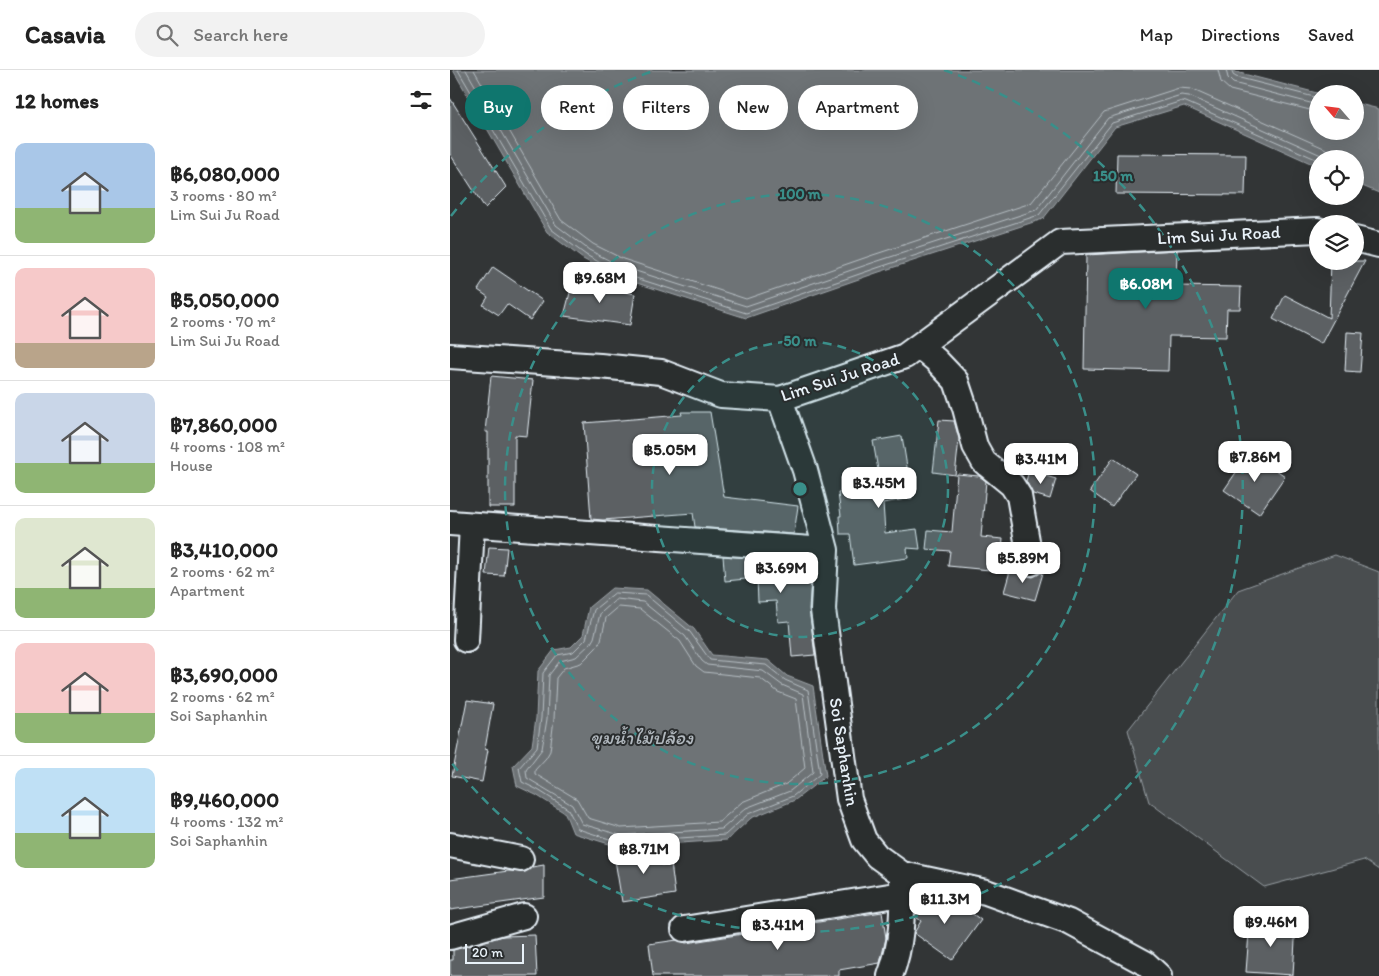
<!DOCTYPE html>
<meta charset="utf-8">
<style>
body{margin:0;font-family:Itim,"Playpen Sans Thai",sans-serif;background:#f2f2f2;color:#222;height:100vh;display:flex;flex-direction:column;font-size:19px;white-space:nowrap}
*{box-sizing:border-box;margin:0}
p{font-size:16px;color:#767676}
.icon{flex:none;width:28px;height:28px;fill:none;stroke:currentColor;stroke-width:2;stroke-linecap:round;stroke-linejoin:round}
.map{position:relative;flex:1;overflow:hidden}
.side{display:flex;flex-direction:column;background:#fff;width:450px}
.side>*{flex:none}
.banner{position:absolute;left:15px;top:15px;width:475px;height:45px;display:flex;gap:10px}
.needle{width:32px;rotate:298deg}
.buttons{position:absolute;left:859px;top:15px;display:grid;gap:10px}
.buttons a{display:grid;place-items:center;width:55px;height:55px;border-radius:50%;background:#fff;box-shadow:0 5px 20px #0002;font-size:25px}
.scale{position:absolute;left:15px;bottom:12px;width:59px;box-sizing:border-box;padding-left:5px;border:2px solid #e8f1f8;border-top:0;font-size:14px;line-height:18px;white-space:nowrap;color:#e8f1f8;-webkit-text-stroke:4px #2a2d2e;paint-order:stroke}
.price{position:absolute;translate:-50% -42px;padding:0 11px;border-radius:10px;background:#fff;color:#222;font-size:16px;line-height:32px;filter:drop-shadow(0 1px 2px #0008)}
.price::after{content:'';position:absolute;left:50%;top:30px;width:15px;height:11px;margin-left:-8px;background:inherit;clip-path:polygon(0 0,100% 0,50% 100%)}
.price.on{background:#0f766e;color:#fff}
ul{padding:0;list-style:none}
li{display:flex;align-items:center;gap:15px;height:125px;padding:0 15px}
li+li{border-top:1px solid #e0e0e0}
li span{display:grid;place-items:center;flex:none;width:140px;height:100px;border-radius:10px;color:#555}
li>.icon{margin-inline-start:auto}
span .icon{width:60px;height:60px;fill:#fffc;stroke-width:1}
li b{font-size:21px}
h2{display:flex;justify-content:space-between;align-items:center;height:60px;padding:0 15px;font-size:21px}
.pill{padding:0 18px;border-radius:22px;background:#fff;box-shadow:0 5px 20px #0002;font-size:18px;line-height:45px}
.pill.on{background:#0f766e;color:#fff}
header{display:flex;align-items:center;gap:30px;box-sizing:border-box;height:70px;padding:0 25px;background:#fff;border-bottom:1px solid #e0e0e0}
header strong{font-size:24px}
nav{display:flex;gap:28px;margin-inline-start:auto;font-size:18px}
.search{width:350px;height:45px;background:#f2f2f2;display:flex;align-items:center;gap:12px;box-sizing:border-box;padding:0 18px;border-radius:28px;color:#767676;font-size:19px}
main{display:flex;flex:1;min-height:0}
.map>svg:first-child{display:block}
.green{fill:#494d4f;stroke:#989fa4}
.water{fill:#6e7376;stroke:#9fa5aa}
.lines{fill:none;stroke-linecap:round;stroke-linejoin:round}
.shore{stroke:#b7bfc4;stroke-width:1}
.building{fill:#5c6063;stroke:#e8f1f8}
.minor-casing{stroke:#e8f1f8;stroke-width:28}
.minor{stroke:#2a2d2e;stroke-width:24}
.ring{fill:none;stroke:#3a8f8a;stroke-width:2.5;stroke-dasharray:9 6}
.labels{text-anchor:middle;stroke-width:4;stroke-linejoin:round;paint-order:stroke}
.street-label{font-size:18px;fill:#e8f1f8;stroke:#2a2d2e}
.water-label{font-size:19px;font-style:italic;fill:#b1b8be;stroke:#2a2d2e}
.centre{fill:#3a8f8a;stroke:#2a2d2e;stroke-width:2.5}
.ring-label{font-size:15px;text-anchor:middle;font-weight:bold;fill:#3a8f8a;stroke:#2a2d2e;stroke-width:4;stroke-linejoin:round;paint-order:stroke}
</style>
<header>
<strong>Casavia</strong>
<div class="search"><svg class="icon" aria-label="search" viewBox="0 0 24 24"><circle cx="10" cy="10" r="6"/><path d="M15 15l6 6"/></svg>Search here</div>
<nav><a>Map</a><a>Directions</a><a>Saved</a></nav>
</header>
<main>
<section class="side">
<h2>12 homes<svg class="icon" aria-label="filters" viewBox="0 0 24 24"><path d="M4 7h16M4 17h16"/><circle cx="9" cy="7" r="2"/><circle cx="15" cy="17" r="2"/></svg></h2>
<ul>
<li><span style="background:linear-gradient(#a9c7e8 65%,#8fb573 0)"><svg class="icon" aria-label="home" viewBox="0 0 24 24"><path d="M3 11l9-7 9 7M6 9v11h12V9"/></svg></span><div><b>฿6,080,000</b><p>3 rooms · 80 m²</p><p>Lim Sui Ju Road</p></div></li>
<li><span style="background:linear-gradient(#f6c9c9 75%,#b9a48a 0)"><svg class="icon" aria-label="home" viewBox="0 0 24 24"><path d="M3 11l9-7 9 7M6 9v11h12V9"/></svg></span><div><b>฿5,050,000</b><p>2 rooms · 70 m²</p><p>Lim Sui Ju Road</p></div></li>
<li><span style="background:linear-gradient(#c9d6e8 70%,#8fb573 0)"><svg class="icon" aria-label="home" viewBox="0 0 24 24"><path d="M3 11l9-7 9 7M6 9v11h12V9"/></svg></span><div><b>฿7,860,000</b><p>4 rooms · 108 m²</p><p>House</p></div></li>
<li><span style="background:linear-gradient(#dfe7d0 70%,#8fb573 0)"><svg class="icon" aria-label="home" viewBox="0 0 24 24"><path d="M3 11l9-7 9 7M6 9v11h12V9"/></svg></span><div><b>฿3,410,000</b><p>2 rooms · 62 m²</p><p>Apartment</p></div></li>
<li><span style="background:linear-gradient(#f6c9c9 70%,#8fb573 0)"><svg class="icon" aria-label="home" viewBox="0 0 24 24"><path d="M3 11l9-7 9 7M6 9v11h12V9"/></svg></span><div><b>฿3,690,000</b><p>2 rooms · 62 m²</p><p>Soi Saphanhin</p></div></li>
<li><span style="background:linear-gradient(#bfe0f5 65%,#8fb573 0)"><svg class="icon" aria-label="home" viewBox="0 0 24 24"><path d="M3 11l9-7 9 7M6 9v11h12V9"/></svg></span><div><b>฿9,460,000</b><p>4 rooms · 132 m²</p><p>Soi Saphanhin</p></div></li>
</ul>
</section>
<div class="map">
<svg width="929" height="906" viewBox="0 0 929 906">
<rect width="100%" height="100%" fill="#323536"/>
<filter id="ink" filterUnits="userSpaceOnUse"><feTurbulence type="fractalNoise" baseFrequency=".02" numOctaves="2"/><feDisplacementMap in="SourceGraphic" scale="10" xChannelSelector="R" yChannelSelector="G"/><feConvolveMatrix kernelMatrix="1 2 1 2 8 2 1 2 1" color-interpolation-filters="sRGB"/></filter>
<g filter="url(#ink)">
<!-- green -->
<path class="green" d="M885 485 929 502V800L914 790 814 817 699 732 678 660 788 520Z"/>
<!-- water -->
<path class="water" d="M3 0H778L871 24H868V61H905V33L929 39V123L905 113V89H868L867 96 734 36 665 57 593 149 429 202 296 248 165 206 133 189 97 162Z
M162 518 197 520 244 559 262 585 318 590 337 606 363 616 376 706 345 730 301 748 277 770 169 777 123 763 115 743 86 725 67 716 63 696 82 676 86 648 88 601 104 580 121 577 133 565 139 537Z"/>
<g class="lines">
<!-- shore -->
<path class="shore" d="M8 0 101 159 136 185 167 202 296 243 427 198 589 145 662 53 732 31 736 32 868 90
M16 0 106 155 139 180 170 196 296 236 425 192 586 140 658 48 731 25 739 26 871 85 876 89
M24 0 111 150 143 174 173 189 296 229 423 185 581 133 654 42 729 18 741 19 874 78 880 82 885 89
M768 0 771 12 780 20 868 42
M776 0 778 8 783 13 868 35
M782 0 783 5 786 7 868 28
M165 523 196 525 240 562 260 590 316 595 335 610 358 620 370 704 343 726 298 744 275 765 169 772 128 759 118 739 88 720 72 712 69 698 87 677 91 648 93 603 107 585 123 582 136 569 144 540Z
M167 529 193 532 235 566 252 591 257 595 313 601 332 615 353 624 363 702 340 721 296 738 272 759 170 765 132 754 122 735 77 708 76 700 92 679 97 649 99 605 110 591 126 587 141 573 144 568 150 544Z
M169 537 190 539 230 571 246 596 254 602 310 608 328 622 346 629 355 698 336 714 292 732 269 752 171 758 138 748 127 729 85 704V700L96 688 100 681 104 649 106 608 114 598 131 593 146 578 151 570 156 548Z"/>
</g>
<!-- building -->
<path class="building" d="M0 28 56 117 35 138 0 84Z
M667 84 796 85 795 125 666 124Z
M727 180 726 216 791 217 790 239H777L776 267 719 266 718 301 634 299 636 185Z
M881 191H915L871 274 823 249 835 225 879 248Z
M43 197 93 231 80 250 57 234 49 245 33 235 38 227 28 220Z
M123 211 185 224 180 255 114 246Z
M897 262 913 263 910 302 895 301Z
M41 306 83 310 77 366 65 365V437H38V362H35Z
M231 342H260L274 427 348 436 344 464 245 457 243 443 153 450 141 449 134 353 232 345Z
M489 350 504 351 509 369 505 405 483 402Z
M452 366 462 428 433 433 435 463 467 459 470 479 457 478 458 488 404 495 400 464H390L389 446H391L388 423 431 417 423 371Z
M800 382 835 406 809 444 774 420Z
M663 388 686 404 662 437 640 421Z
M579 401 606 409 600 429 583 424 576 411Z
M507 404 529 406 536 411 531 467 553 469 550 501 498 496 500 481 476 479 478 460 502 462Z
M39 477 57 478 54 506 36 505Z
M273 486 362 493 359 539 365 585 342 587 339 551 328 552 326 531 308 532 307 508 275 511Z
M562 494 568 496 571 502 577 506 583 507 591 503H593L585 530 554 522Z
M17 630 43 634 35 679 38 680 32 712 2 706Z
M210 777 212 795 221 793 225 824 172 832 164 784Z
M94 795V827L0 840V809L58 801 75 802 82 797Z
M473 824 488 835 493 827 502 829 531 850 502 890 464 863 471 851 466 847V834Z
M432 842 436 868 430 893 389 900V906H203L199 874 227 870 236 873Z
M800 850 846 853 843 905 796 902Z
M85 865 87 906H0V890H3V880L53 866Z"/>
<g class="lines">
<!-- minor casing -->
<g class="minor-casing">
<path id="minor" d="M905 169 929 175
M469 276 486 290 506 311 515 338 525 376 534 392 562 415 569 426 581 493
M0 286 150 296 211 302 271 325 330 329 455 286 610 172 868 160
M330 329 355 400 376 480 373 540 399 729 414 770 427 786 452 804 536 822 619 852 695 893 709 906
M0 453 376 480
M16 570 22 455
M0 775 71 789
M234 859 452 824
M0 867 74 846
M440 906C452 875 453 843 452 810"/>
</g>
<!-- minor -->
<use href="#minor" class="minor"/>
</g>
</g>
<!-- distance rings -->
<circle cx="350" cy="419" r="148" fill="#3a8f8a" fill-opacity=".12"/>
<g class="ring">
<circle cx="350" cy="419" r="148"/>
<circle cx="350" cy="419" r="295"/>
<path d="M1 146A443 443 0 0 1 206 0M494 0A443 443 0 1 1 1 692"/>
</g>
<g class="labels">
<!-- street labels -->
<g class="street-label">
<text transform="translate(769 165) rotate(-3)" y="6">Lim Sui Ju Road</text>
<text transform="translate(390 307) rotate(-18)" y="6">Lim Sui Ju Road</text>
<text transform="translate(394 682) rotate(81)" y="6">Soi Saphanhin</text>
</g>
<!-- water labels -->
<g class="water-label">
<text x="192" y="674">ขุมน้ำไม้ปล้อง</text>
</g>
</g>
<circle cx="350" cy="419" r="8" class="centre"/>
<g class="ring-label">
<text x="663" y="111">150 m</text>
<text x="350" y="129">100 m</text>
<text x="350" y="276">50 m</text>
</g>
</svg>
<div class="buttons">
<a><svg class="needle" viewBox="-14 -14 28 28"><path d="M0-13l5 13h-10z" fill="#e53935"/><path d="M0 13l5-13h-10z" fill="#767676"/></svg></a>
<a><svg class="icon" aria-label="locate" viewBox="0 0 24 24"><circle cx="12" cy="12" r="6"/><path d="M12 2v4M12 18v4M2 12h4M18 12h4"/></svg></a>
<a><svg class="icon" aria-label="layers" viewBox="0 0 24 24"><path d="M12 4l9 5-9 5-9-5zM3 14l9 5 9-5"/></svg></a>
</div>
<div class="scale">20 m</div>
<b class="price" style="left:150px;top:234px">฿9.68M</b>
<b class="price on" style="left:696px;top:240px">฿6.08M</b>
<b class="price" style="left:220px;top:406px">฿5.05M</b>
<b class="price" style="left:805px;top:413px">฿7.86M</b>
<b class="price" style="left:591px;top:415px">฿3.41M</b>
<b class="price" style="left:429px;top:439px">฿3.45M</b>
<b class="price" style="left:573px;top:514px">฿5.89M</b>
<b class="price" style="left:331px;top:524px">฿3.69M</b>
<b class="price" style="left:194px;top:805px">฿8.71M</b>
<b class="price" style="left:495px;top:855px">฿11.3M</b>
<b class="price" style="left:821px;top:878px">฿9.46M</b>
<b class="price" style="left:328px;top:881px">฿3.41M</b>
<div class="banner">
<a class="pill on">Buy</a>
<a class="pill">Rent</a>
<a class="pill">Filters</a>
<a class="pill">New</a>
<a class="pill">Apartment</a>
</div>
</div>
</main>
